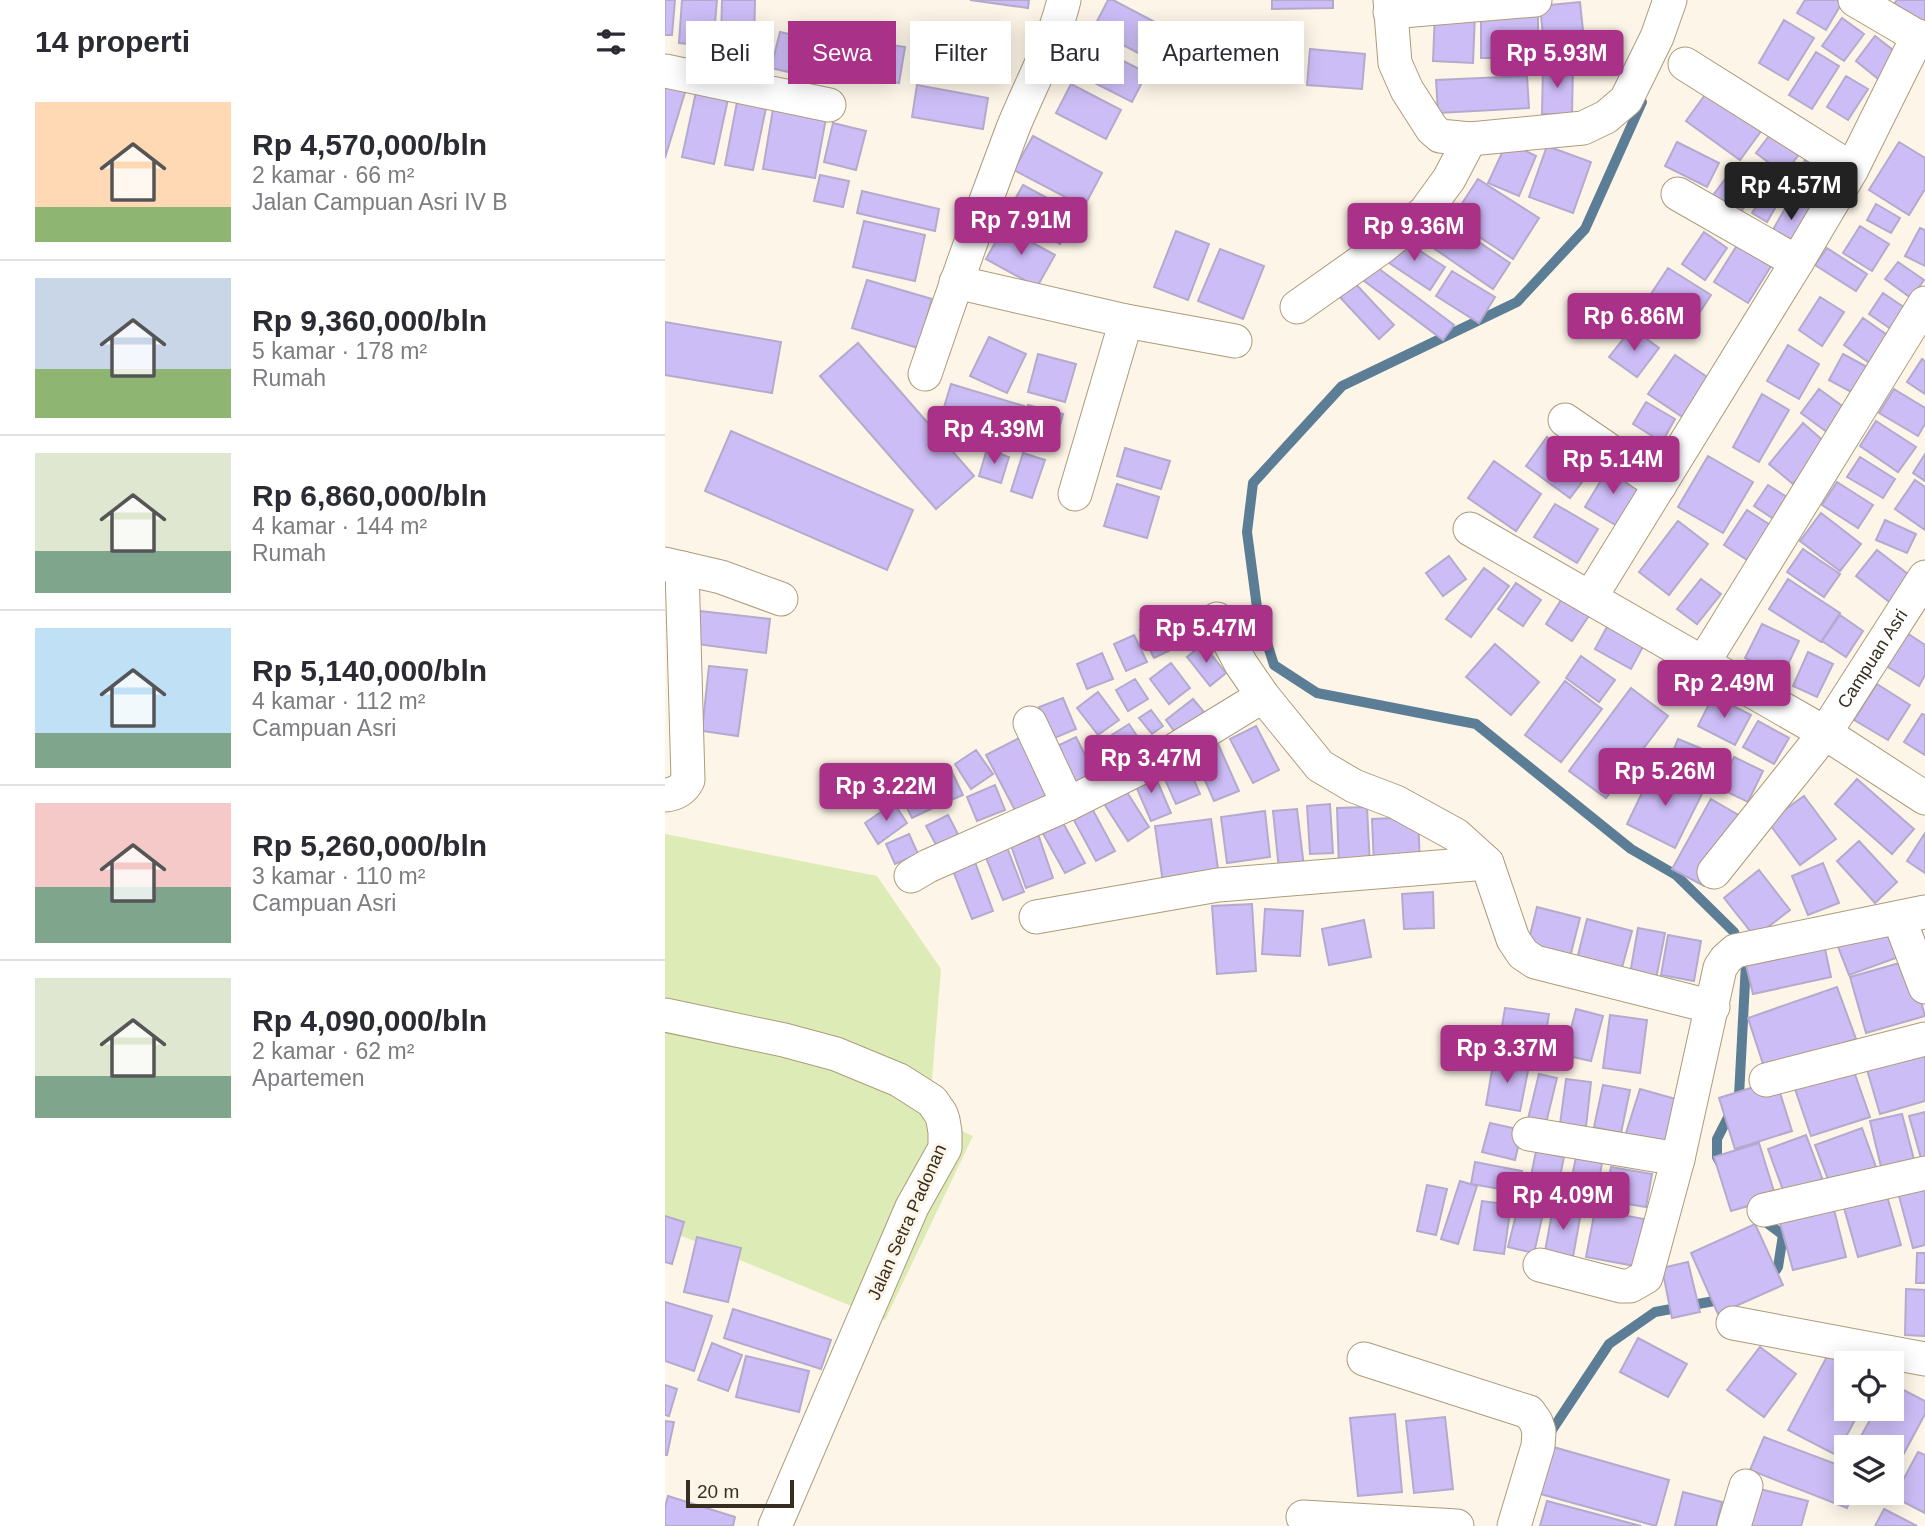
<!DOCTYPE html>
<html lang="id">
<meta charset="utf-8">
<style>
body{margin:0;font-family:Arial,sans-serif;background:#f7f7f7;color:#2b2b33;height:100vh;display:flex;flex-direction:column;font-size:26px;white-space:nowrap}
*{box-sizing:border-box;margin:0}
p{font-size:23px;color:#7c7c81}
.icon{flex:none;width:38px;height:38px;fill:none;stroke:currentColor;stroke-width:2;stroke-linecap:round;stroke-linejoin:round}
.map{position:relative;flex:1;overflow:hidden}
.sheet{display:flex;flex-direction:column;background:#fff;width:665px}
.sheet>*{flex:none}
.banner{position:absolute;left:21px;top:21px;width:665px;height:63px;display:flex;gap:14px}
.controls{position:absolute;left:1169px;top:1351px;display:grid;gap:14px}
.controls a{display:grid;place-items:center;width:70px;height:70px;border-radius:0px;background:#fff;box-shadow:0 4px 18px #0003;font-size:35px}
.scale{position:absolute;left:21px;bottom:18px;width:108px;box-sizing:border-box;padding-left:7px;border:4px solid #362f21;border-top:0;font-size:19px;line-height:24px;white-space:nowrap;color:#362f21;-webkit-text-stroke:5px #fdf6e8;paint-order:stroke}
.price{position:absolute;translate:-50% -60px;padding:0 16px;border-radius:7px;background:#a93187;color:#fff;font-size:23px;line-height:46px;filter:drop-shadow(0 2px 4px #0008)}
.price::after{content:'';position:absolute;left:50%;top:42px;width:21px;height:16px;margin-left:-10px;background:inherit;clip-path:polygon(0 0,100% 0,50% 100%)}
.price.active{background:#222;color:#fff}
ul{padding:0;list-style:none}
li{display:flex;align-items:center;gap:21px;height:175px;padding:0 35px}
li+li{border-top:2px solid #e1e1e2}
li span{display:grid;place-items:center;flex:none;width:196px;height:140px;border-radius:0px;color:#555}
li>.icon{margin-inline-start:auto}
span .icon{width:84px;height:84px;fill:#fffc;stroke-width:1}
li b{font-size:30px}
h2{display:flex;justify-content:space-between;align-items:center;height:84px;padding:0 35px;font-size:30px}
.chip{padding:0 24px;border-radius:0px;background:#fff;box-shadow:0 4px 18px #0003;font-size:24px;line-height:63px}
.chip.active{background:#a93187;color:#fff}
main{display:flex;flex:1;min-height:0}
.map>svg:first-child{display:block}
.green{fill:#ddecb6}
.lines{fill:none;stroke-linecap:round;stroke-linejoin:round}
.stream{stroke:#5b7d96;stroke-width:10}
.building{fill:#cdbdf7;stroke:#b4aacd;stroke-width:2}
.street-casing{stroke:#ad9b7a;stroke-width:35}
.street{stroke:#fff;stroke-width:33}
.labels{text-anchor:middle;stroke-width:6;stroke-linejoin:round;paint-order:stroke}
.street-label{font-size:18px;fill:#362f21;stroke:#fdf6e8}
</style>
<main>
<section class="sheet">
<h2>14 properti<svg class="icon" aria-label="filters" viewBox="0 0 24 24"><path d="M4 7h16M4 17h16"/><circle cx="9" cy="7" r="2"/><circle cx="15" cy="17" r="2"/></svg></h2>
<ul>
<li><span style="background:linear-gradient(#ffd9b3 75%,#8fb573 0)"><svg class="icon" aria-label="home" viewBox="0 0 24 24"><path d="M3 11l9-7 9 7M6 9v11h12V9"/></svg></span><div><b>Rp 4,570,000/bln</b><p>2 kamar · 66 m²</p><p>Jalan Campuan Asri IV B</p></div></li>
<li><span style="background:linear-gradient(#c9d6e8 65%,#8fb573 0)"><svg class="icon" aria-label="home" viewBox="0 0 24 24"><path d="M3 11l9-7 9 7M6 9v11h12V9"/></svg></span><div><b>Rp 9,360,000/bln</b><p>5 kamar · 178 m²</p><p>Rumah</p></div></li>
<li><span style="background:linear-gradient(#dfe7d0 70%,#7fa58c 0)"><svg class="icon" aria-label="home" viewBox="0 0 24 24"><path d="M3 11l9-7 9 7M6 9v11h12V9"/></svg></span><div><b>Rp 6,860,000/bln</b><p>4 kamar · 144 m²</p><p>Rumah</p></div></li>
<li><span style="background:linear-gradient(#bfe0f5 75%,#7fa58c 0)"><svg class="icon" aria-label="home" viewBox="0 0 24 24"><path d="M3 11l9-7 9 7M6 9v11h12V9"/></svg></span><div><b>Rp 5,140,000/bln</b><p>4 kamar · 112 m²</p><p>Campuan Asri</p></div></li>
<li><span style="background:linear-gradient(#f6c9c9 60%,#7fa58c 0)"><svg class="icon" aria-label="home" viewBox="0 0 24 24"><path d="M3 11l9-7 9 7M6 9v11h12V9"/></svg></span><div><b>Rp 5,260,000/bln</b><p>3 kamar · 110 m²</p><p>Campuan Asri</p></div></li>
<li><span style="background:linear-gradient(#dfe7d0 70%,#7fa58c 0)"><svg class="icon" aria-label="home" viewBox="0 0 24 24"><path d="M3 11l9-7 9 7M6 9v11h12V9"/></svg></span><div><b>Rp 4,090,000/bln</b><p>2 kamar · 62 m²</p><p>Apartemen</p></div></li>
</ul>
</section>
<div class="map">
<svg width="1260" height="1526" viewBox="0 0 1260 1526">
<rect width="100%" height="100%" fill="#fdf6e8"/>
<!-- green -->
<path class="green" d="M0 834 212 876 276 969 264 1116 308 1136 220 1320 0 1229Z"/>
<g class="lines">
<!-- stream -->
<path class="stream" d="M977 102 920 229 852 302 677 386 588 483 582 532 593 615 609 665 652 693 811 724 966 849 1011 875 1069 932 1081 963 1074 1096 1052 1139V1157L1058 1168
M1094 1217 1118 1235 1113 1267 1104 1280
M884 1438 887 1430 944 1344 990 1312 1060 1299"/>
</g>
<!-- building -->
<path class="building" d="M0 0H10L7 35H0Z
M17 0H52L48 46 14 43Z
M57 0H90L89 43 56 42Z
M305 0H364L363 8Z
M443 0H448L505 30 488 61 428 29Z
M607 0H668V8L607 9Z
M1140 0H1177L1178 1 1161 30 1132 13Z
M1232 0H1260V26L1226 8Z
M915 2 919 40 879 45 875 6Z
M770 12 810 14 808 63 768 61Z
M816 12H873V58H816Z
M1177 18 1199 34 1179 61 1157 46Z
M1119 20 1149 38 1123 80 1094 63Z
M115 32 142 38 132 74 106 68Z
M277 32 345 40 341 77 273 70Z
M1210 36 1237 57 1217 82 1191 61Z
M157 37 189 47 178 82 146 72Z
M197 40 240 47 234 83 191 76Z
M421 42 482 73 467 102 406 71Z
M645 49 700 54 697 89 642 85Z
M1151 52 1174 66 1147 109 1124 95Z
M878 65 908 66 907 114H877Z
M862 76 864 108 773 113 771 80Z
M1181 76 1203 89 1183 120 1162 107Z
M0 83 21 89 0 158Z
M406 84 456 110 441 139 391 113Z
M1048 84 1102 123 1075 160 1021 121Z
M252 85 323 98 318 129 247 117Z
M31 92 63 99 49 164 17 157Z
M72 102 101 108 88 170 60 165Z
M108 109 161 118 150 178 98 169Z
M168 123 201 131 191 170 159 162Z
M1111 127 1139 148 1119 174 1091 153Z
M368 136 437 173 419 207 349 170Z
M842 142 871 156 854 196 823 183Z
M1012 142 1054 163 1042 187 1000 166Z
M1234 142 1260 158V189L1244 215 1204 190Z
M882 146 926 162 908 213 864 197Z
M1144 155 1163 169 1146 194 1126 180Z
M1066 171 1092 189 1073 216 1046 198Z
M155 175 184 181 178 207 149 201Z
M813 179 874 218 848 259 787 219Z
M358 185 412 214 395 244 341 215Z
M1102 189 1116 198 1102 222 1087 213Z
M197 191 274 209 270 231 192 213Z
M1126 198 1148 210 1127 247 1105 235Z
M1211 204 1235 218 1226 233 1202 220Z
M781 220 845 263 828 289 764 245Z
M199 221 260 235 250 281 188 267Z
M1195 226 1224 244 1207 271 1178 253Z
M339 227 390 255 372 287 321 259Z
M1255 228 1260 230V266L1240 256Z
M511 231 544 244 523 300 489 287Z
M1039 232 1062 248 1040 280 1017 264Z
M1079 234 1113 255 1083 303 1049 282Z
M733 237 780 267 765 290 718 259Z
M1162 248 1202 274 1191 291 1150 265Z
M555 249 599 266 578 319 533 301Z
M1233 262 1259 280 1246 298 1220 279Z
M709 265 789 325 778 340 698 280Z
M1003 268 1046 295 1027 324 984 297Z
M787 271 830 297 814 323 771 296Z
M202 280 267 299 253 348 187 328Z
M687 280 729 325 714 339 672 294Z
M1218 293 1243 310 1229 331 1204 314Z
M1155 297 1179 312 1157 346 1134 330Z
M1198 318 1225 337 1206 364 1179 345Z
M0 322 116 342 107 393 0 375Z
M967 328 994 348 972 377 944 357Z
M324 337 361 354 342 393 305 376Z
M193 343 309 476 271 509 155 376Z
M1123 345 1154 364 1134 399 1102 381Z
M373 354 411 364 400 402 363 392Z
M1178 354 1202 367 1188 393 1164 380Z
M1010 355 1045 379 1019 418 983 394Z
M1257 359 1260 361V394L1242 382Z
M286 384 359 406 349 439 276 417Z
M1154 389 1180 408 1162 432 1136 413Z
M1229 389 1260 408V424L1253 436 1214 413Z
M1097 394 1124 410 1094 462 1068 447Z
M981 402 1010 419 997 442 968 424Z
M363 405 398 414 390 444 355 435Z
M1211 421 1251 447 1233 472 1195 446Z
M1138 423 1162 444 1128 484 1104 464Z
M66 431 248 510 222 570 40 491Z
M882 437 927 469 905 498 861 466Z
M460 448 505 461 496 489 452 476Z
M322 449 344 457 336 483 314 476Z
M358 453 380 460 367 498 346 491Z
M1260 454V481L1248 473Z
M1043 456 1088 482 1058 533 1013 507Z
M1195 457 1230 479 1218 498 1182 477Z
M829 461 876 494 851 531 803 498Z
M944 467 976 486 952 526 920 507Z
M1250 480 1260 487V530L1230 509Z
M1172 482 1208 505 1193 528 1157 505Z
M452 484 494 497 482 538 439 526Z
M1103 485 1128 501 1113 522 1089 506Z
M890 504 933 529 912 563 869 537Z
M1082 510 1113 530 1090 565 1059 545Z
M1156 513 1196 544 1175 571 1135 541Z
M1220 520 1251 534 1242 553 1211 540Z
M1013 521 1043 544 1004 595 974 572Z
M1138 549 1175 574 1159 597 1122 572Z
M1212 550 1248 578 1227 604 1191 576Z
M784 556 801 579 778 596 761 573Z
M819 568 844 586 806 637 781 619Z
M1036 579 1056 594 1032 624 1012 609Z
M1123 579 1175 613 1156 642 1104 609Z
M851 583 876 600 858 626 833 609Z
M898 597 925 614 907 641 881 624Z
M35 611 105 619 101 653 31 644Z
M506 615 520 643 489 658 475 630Z
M1175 615 1198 631 1181 657 1157 641Z
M945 621 981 641 966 669 930 649Z
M1097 624 1134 641 1118 675 1080 658Z
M1239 631 1260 645V675L1254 686 1218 664Z
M469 635 482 662 461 671 449 644Z
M538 644 561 673 545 686 522 657Z
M830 644 874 682 846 715 801 677Z
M1143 652 1168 664 1152 697 1128 686Z
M437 653 448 679 422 689 412 664Z
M916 656 950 680 934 702 901 678Z
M506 663 525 688 504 704 485 679Z
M44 666 82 670 73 736 37 731Z
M470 679 483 699 463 711 451 690Z
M900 681 937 709 896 762 860 735Z
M1212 684 1245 705 1223 740 1189 720Z
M966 688 1003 716 941 798 904 771Z
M433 692 454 720 433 735 412 708Z
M1048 696 1086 715 1070 745 1033 726Z
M398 698 411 729 387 739 374 707Z
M528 699 544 718 515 739 501 720Z
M486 710 498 726 487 734 474 718Z
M1257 714 1260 715V755L1239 742Z
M1093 721 1124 738 1109 764 1078 747Z
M464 724 478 745 445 766 431 745Z
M591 726 614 770 588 783 565 739Z
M362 734 393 795 353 816 321 755Z
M549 735 574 791 549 801 525 746Z
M411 737 430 775 410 785 390 747Z
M1013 739 1045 752 1034 777 1003 764Z
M311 750 328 774 306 789 290 764Z
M518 754 535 794 511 804 493 764Z
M1069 757 1098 771 1083 802 1054 788Z
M285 768 298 795 279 803 267 777Z
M989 768 1038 792 1010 848 962 824Z
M487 769 506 813 486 821 467 777Z
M1192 779 1249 829 1227 854 1170 804Z
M330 785 340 810 312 821 302 797Z
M258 786 268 808 247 818 236 796Z
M460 789 484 827 463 841 438 802Z
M1139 796 1171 839 1135 865 1103 822Z
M1046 799 1077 817 1039 886 1007 869Z
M423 801 450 851 431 861 404 811Z
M229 803 242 823 213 844 200 823Z
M665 804 668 853 645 854 642 806Z
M702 807 705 867 674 868 672 808Z
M632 809 639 867 614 870 608 811Z
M600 811 605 857 562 863 556 817Z
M283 815 298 844 276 854 261 826Z
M753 817 755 863 709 865 707 819Z
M546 819 554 876 498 883 490 826Z
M397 821 420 863 400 873 377 832Z
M372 831 388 878 361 888 344 840Z
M1260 833V873L1242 861Z
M244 834 253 854 230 864 221 844Z
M1194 841 1232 882 1210 903 1172 861Z
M340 842 359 892 338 900 318 850Z
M307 854 328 911 307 919 285 863Z
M1158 863 1174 903 1143 915 1127 876Z
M1094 870 1125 910 1090 937 1059 898Z
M768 892 769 928 739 929 737 894Z
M587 904 591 971 552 974 547 906Z
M872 907 915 918 905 957 862 947Z
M600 909 638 911 635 956 597 954Z
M922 919 967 931 956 971 912 959Z
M699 920 706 957 664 965 657 929Z
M1231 923 1242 954 1184 975 1172 944Z
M973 928 1000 933 991 979 965 974Z
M1003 935 1036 941 1029 981 996 975Z
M1159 944 1166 977 1088 994 1080 961Z
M1245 960 1260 1016 1201 1033 1185 977Z
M1172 987 1191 1039 1100 1070 1083 1018Z
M840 1008 884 1014 877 1058 833 1050Z
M911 1009 938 1016 926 1061 899 1055Z
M945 1015 982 1020 975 1073 938 1068Z
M1260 1045V1101L1215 1114 1200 1063Z
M829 1059 864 1066 855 1111 821 1105Z
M1186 1063 1205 1117 1146 1136 1128 1083Z
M874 1074 892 1078 881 1123 863 1119Z
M901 1079 926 1082 921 1127 895 1124Z
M1111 1080 1127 1131 1070 1149 1054 1098Z
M938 1085 965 1090 956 1133 929 1127Z
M975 1089 1014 1100 1000 1148 960 1136Z
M1260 1112V1164L1258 1165 1244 1116Z
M1237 1114 1251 1167 1218 1175 1205 1121Z
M825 1123 857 1130 850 1160 817 1152Z
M1197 1128 1212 1170 1166 1187 1150 1145Z
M1141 1135 1160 1186 1122 1201 1103 1149Z
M1094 1143 1111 1198 1066 1211 1049 1157Z
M871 1151 899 1157 891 1197 863 1191Z
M911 1157 937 1163 930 1202 903 1197Z
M810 1162 857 1171 853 1192 806 1184Z
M946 1167 987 1174 981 1207 940 1200Z
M1260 1178V1245L1248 1248 1231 1185Z
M795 1181 812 1186 793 1244 776 1239Z
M762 1185 782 1189 771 1235 752 1231Z
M1220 1189 1236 1245 1193 1257 1177 1201Z
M1166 1198 1181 1257 1128 1270 1112 1212Z
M855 1199 880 1205 869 1253 843 1247Z
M817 1201 846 1205 839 1254 809 1250Z
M889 1202 917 1207 907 1262 879 1257Z
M930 1210 979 1219 970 1266 921 1257Z
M0 1216 19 1222 7 1264 0 1262Z
M1090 1224 1118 1285 1053 1314 1026 1253Z
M32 1237 76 1248 63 1302 19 1292Z
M1252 1253H1260V1283H1251Z
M1023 1262 1035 1312 1007 1318 997 1268Z
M1241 1289 1260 1290V1336L1240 1335Z
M0 1302 47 1316 29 1371 0 1361Z
M68 1309 166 1340 156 1369 59 1338Z
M973 1338 1022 1364 1003 1397 955 1372Z
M47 1343 77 1355 63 1391 33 1380Z
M1095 1347 1131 1374 1099 1417 1062 1390Z
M1167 1347 1199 1363H1181V1409H1196L1171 1455 1123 1430Z
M81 1356 144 1371 134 1412 71 1397Z
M1227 1384 1260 1401V1414L1236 1459 1227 1454V1447H1213L1195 1438 1211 1409H1227Z
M0 1385 12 1389 4 1416 0 1415Z
M730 1414 737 1492 693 1496 685 1418Z
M780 1417 788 1489 749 1493 741 1421Z
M0 1421 9 1422 2 1455H0Z
M1099 1437 1181 1468V1493H1188L1182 1508 1085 1470Z
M885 1446 1004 1480 991 1526 872 1493Z
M1253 1452 1260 1455V1513L1229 1497Z
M1091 1488 1143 1501 1136 1526H1081Z
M1018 1492 1057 1502 1051 1526H1010Z
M3 1496 70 1517 68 1526H0V1507Z
M882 1501 976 1526H875Z
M1219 1509 1252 1526H1210Z"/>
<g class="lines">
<!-- street casing -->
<g class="street-casing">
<g id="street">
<path d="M725 0 730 63 742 90 767 129 775 136 805 139 918 128 941 117 961 100 992 37 1005 0"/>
<path d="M1190 0 1260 41"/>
<path d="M725 12 870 0"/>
<path d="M1020 64 1187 169"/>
<path d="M0 71 164 105"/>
<path d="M1013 194 1132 262"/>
<path d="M291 282 461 321 570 341"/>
<path d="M632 307 717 247 760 212 784 179 805 139"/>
<path d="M260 374C288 291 317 210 348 128 365 86 388 45 399 0"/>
<path d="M900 420 995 485"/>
<path d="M410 494 461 321"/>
<path d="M805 529 1160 733 1260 798"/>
<path d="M0 564 56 577 116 599"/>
<path d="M925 598 1132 262 1187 169 1253 36"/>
<path d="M552 619 576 664 598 696 655 766 689 786 731 802 791 835 822 863 848 939 858 954 870 962 1048 1007"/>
<path d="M1038 663 1260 303"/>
<path d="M365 723 403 804"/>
<path d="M0 795C11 794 18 790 23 780L17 568"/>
<path id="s1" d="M1049 872 1160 733 1260 577"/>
<path d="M246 876 263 866 403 804 503 754 598 696"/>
<path d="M371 917 553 885 822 863"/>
<path d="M1234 918 1260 987"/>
<path d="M0 1015 119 1040 171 1054 234 1080 267 1101 276 1114 278 1120 280 1132V1148L247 1207 110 1526"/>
<path d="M1101 1080 1260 1039"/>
<path d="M864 1134 1013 1159"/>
<path d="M1099 1210 1260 1173"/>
<path d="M875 1265 956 1286H965L981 1277 1013 1159 1055 968 1061 959 1070 951 1260 912"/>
<path d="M1068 1323 1260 1359"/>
<path d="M699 1359 864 1412 871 1422 874 1431 873 1446 849 1526"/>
<path d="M638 1517 792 1526"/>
<path d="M1069 1526 1081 1486"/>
</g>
</g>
<!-- street -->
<use href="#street" class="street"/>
</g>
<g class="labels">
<!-- street labels -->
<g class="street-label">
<text dy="6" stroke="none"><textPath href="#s1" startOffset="266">Campuan Asri</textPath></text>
<text transform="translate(242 1222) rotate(-66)" y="6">Jalan Setra Padonan</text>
</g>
</g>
</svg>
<div class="controls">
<a><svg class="icon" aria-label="locate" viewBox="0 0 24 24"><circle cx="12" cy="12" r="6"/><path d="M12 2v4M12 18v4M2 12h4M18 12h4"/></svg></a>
<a><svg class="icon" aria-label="layers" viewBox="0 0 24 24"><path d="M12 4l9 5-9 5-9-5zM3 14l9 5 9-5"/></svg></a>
</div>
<div class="scale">20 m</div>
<b class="price" style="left:892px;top:90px">Rp 5.93M</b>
<b class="price active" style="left:1126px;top:222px">Rp 4.57M</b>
<b class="price" style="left:356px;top:257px">Rp 7.91M</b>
<b class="price" style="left:749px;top:263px">Rp 9.36M</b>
<b class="price" style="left:969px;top:353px">Rp 6.86M</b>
<b class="price" style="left:329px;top:466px">Rp 4.39M</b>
<b class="price" style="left:948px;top:496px">Rp 5.14M</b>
<b class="price" style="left:541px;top:665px">Rp 5.47M</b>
<b class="price" style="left:1059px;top:720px">Rp 2.49M</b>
<b class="price" style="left:486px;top:795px">Rp 3.47M</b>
<b class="price" style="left:1000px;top:808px">Rp 5.26M</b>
<b class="price" style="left:221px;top:823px">Rp 3.22M</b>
<b class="price" style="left:842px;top:1085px">Rp 3.37M</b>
<b class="price" style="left:898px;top:1232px">Rp 4.09M</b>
<div class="banner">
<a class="chip">Beli</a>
<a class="chip active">Sewa</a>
<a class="chip">Filter</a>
<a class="chip">Baru</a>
<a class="chip">Apartemen</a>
</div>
</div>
</main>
